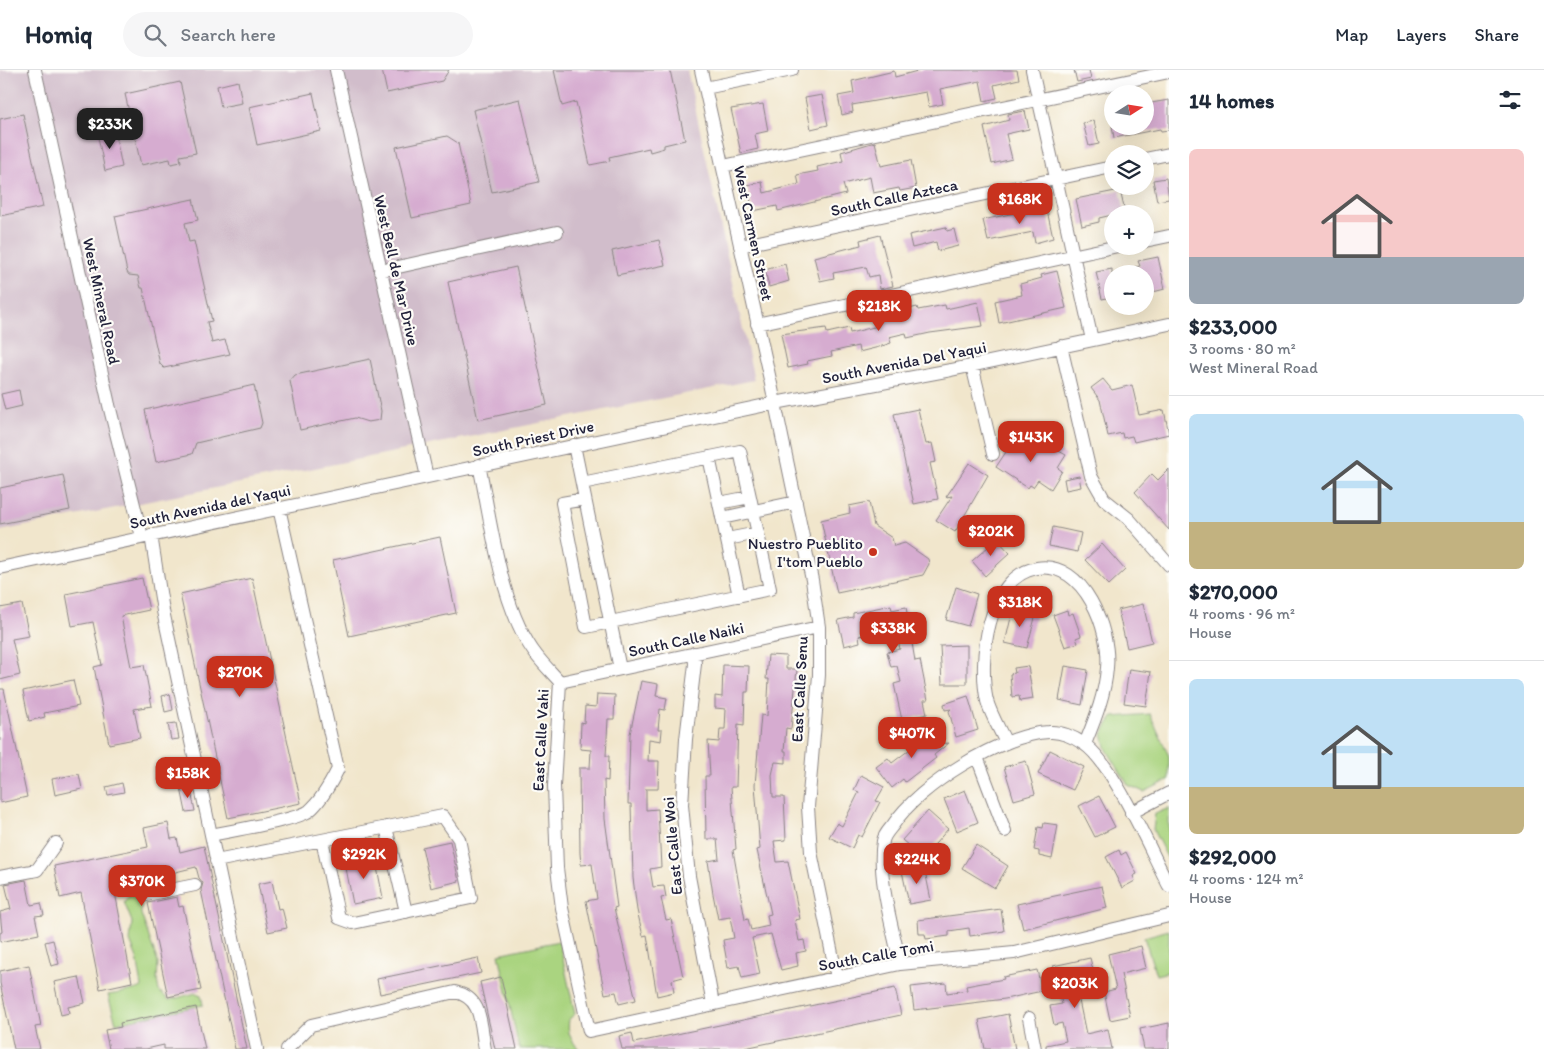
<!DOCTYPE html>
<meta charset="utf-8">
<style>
body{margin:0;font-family:Itim,sans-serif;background:#f6f6f7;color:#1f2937;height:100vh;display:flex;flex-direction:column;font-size:19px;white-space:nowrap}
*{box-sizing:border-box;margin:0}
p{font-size:16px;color:#747a83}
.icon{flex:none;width:28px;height:28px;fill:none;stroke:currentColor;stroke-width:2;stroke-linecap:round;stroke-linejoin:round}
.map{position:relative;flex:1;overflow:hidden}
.sheet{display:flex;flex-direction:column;background:#fff;width:375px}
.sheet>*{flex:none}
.needle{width:32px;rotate:78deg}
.buttons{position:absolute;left:1104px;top:15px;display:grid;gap:10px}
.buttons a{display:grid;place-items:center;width:50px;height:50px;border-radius:50%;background:#fff;box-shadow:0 5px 20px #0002;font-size:25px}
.price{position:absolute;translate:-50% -42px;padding:0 11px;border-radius:10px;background:#c8321e;color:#fff;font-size:16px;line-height:32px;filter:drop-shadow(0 1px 2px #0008)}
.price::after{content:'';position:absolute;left:50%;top:30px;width:15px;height:11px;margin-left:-8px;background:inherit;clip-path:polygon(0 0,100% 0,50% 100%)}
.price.on{background:#222;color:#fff}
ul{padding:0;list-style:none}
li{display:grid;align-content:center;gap:10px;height:265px;padding:0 20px}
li+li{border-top:1px solid #e0e1e3}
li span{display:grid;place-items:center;height:155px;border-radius:8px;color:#555}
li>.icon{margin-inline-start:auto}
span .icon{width:90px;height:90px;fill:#fffc;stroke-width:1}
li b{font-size:21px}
h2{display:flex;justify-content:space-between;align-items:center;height:60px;padding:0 20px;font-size:21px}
header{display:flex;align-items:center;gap:30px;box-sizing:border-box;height:70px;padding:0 25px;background:#fff;border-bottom:1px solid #e0e1e3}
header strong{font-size:24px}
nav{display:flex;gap:28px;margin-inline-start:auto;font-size:18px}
.search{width:350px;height:45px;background:#f6f6f7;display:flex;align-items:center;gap:12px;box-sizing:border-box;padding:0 18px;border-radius:28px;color:#747a83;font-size:19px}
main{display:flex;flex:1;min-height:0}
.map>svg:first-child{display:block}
.industrial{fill:#d1bdcb}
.green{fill:#aad480;stroke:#667b5e}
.building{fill:#d6acd0}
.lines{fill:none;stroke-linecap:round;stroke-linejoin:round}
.minor-casing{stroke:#8a8484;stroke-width:14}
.minor{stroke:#fff;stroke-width:12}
.poi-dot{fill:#c8321e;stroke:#fdfcf7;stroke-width:2}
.labels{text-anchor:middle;stroke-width:4.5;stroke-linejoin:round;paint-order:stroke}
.street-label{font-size:16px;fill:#22223b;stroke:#fdfcf7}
.poi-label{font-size:16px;fill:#22223b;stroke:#fdfcf7;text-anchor:end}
</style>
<header>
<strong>Homiq</strong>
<div class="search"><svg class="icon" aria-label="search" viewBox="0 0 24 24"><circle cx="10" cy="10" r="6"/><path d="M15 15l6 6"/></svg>Search here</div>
<nav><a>Map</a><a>Layers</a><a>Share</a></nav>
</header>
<main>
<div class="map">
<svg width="1169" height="979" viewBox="0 0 1169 979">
<rect width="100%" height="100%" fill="#fdfcf7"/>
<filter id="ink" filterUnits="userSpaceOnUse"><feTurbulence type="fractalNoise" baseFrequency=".02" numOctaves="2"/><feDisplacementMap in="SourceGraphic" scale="10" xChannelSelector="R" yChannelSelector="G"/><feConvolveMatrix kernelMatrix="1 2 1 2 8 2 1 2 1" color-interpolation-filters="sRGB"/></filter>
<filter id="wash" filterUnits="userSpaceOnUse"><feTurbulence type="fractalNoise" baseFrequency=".0096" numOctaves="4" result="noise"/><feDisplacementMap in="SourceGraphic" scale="20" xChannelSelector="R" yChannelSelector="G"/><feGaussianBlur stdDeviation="1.12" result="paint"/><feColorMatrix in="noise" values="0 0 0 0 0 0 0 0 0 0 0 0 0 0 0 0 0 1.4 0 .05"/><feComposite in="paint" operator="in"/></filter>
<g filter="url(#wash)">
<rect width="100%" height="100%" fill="#f1e6cc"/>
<!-- industrial -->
<path class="industrial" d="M0 0H687L754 310 0 461Z"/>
<!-- green -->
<path class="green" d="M1150 644 1169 686V710L1144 722 1128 715 1107 680 1102 664 1113 647Z
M1169 738V791L1153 760 1155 744Z
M135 823 141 832V844L158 893 157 910 159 921 169 930 196 923 201 925 203 935 116 953 108 925C115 924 137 920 142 917L137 888 130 871 132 852 124 832 130 824Z
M1169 860V902L1156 905 1144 867Z
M559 871 575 944 569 949C567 963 570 969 579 979H519L499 884Z"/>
<g id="blocks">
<!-- building -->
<path class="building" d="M382 0H449L442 11 387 23Z
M554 0H670L685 70 664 75V78L650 82 649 78 609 87 610 91 590 95 576 32 562 36Z
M921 0H1017L1019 9 994 15 997 28 984 31 980 11 940 19 943 34 929 37 926 22 852 35 853 42 842 45 838 26 854 23 852 11 894 1 895 7Z
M1074 0H1089L1091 9 1077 12Z
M238 11 242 33 221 37 217 16Z
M180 12 196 83 180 86 181 92 171 94 170 89 141 95 125 24Z
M313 23 321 61 257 75 249 37Z
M822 25 828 55 811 59 805 28Z
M520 29 539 112 492 122 473 40Z
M1169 30V60L1161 61 1160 59 1114 68 1112 56H1145V34Z
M763 34 768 61 755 64 758 79 741 83 731 39Z
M1025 41 1029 59 1006 64 1012 89 992 94 984 57 1009 50 1008 44Z
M23 44 43 137 0 146V49Z
M1094 51 1099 74 1089 76 1083 53Z
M114 58 122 97 105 101 97 62Z
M447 66 458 73 471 135 412 148 396 77Z
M875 72 881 96 911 90 916 118 900 121 899 118 873 123 870 107 843 114 846 124 778 141 777 136 753 141 747 115 762 112 764 123 799 114 797 105 818 101 817 97 843 91 841 82Z
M1166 108 1169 129 1157 131 1153 110Z
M1120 120 1125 142 1099 148V152L1082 156 1076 129Z
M193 129 198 150 185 153 189 172 194 171 212 251 207 252 212 273 225 270 230 284 164 298 160 294 143 218H141L138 206 129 205 127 202 115 146Z
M1046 136 1053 168 1035 173 1033 162 988 171 983 150Z
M946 157 947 161 954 159 958 176 938 181 936 172 912 178 909 165Z
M880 165 893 216 880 219 878 205 869 207 866 197 833 203 834 208 820 211 814 187 861 175 860 170Z
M659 170 665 195 617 205 612 181Z
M1158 187 1165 219 1145 224V204H1123L1122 200 1140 196 1138 191Z
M785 194 789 211 769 217 765 200Z
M516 197 547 335 478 350 448 212Z
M1112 199V227L1102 229 1096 202Z
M1057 201 1066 238 999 253 995 231 1022 225 1020 214 1042 208 1041 205Z
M978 232 983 256 930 263 907 268 906 263 889 267 891 273 879 277 859 282 858 276 831 282 832 286 807 291 808 294 788 298 781 264 826 258 827 263 849 258 850 263 878 256 874 237 887 234 889 244 917 237 918 240 945 235 946 239Z
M370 289 381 341 380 350 368 352 355 348 300 360 290 311 295 305Z
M1103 309 1112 320 1132 315 1139 345 1164 340 1169 364 1134 372 1132 366 1123 368 1122 363 1108 366 1100 330 1091 318Z
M254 315 262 353 260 358 196 373 192 384 156 392 145 340Z
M19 320 22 336 5 340 1 324Z
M918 339 926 374 932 373 936 392 930 393 938 429 914 434 894 344Z
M1012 364 1035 379 1040 372 1056 382 1057 380 1066 385 1058 398 1062 401 1051 419 1038 410 1033 417 1030 415 1028 418 996 397 1006 382 1001 378Z
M969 393 988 405 955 462 936 450 952 426 946 427Z
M1169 399V460L1135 422 1152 404 1158 410Z
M63 405 70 440 0 454V418Z
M1079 406 1081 417 1066 420 1064 409Z
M869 432 874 456 892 468 894 476 905 473 928 489 929 494 923 505 837 523 821 450 850 443 849 436Z
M1053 457 1081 463 1077 482 1049 476Z
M440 467 456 543 349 566 333 490Z
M997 469 1010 483 985 506 972 491Z
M1102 474 1125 500 1109 515 1085 490Z
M142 508 149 540 121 546 131 597 144 595 152 636 134 639 140 668 109 674 94 597 102 595 93 552 72 556 66 524Z
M252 508 301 733 228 748 180 524Z
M956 517 977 524 968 556 946 550Z
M22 534 29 566 12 569 20 605 0 610V538Z
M1143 534 1152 572 1127 578 1118 540Z
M891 535 892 540 906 537 915 591 920 590 928 630H924L927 644 902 650 894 614 901 612 897 596 891 597 887 582 900 579 895 558 859 566 860 572 844 576 838 550 853 547V543Z
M1013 539 1036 544 1027 578 1005 573Z
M1067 540 1068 545 1073 543 1081 566 1076 568 1078 573 1065 577 1053 545Z
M967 575V614H942L940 576Z
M768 585 786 586V599H797L791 659 786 658 784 681H786V693L775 692 772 705 773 727H784L786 770 774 771 777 792 788 791 800 849 795 850 799 871 804 870 806 881 796 883 798 896 781 900 771 864 752 868 760 904 742 908 739 896 728 898 723 870 734 868 730 847 718 849 713 824 708 791 719 789 717 769H706L705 706H710L708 671 719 672 720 659H725L726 639 715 638V626L722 627 723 595 749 596 748 622H745L744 655 738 654 736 717H731L736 779 733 780 745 850 748 849 751 860 769 856 767 845 771 844 757 780 760 779 755 715 761 645 767 646 769 609H766Z
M1028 596 1033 629 1020 631 1019 626 1012 627 1010 604 1015 603 1014 598Z
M1065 596 1088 600 1082 635 1059 630Z
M1129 599 1151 602 1146 636 1124 633Z
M73 610 79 636 44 643 45 647 29 651 23 621Z
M641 611 658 614 656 626 667 628 665 640 660 639 658 660H662L661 671 649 669 648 691H659L658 719H646V740L658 739 661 797 650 799 653 817 664 816 666 827 661 828 666 850 671 849 683 907 672 910 674 922 657 926 647 865 643 866 637 840 633 808 631 734H628L630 664Z
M0 619H4L27 727 0 733Z
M170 624 173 640 165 642 162 626Z
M597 624 615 625 614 649H608L606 686H609L608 711 604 710 605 749 617 837 614 838 636 930 619 934 616 922 605 924 586 831 597 829 592 794 581 795 580 783 579 698H590L591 680 580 679 581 652 584 653 585 636 596 637Z
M968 626 978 660 956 667 949 641 951 639 945 640 944 634Z
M176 653 179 669 171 670 168 654Z
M930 655 935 661 938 674 949 673 934 685 936 688 905 712 903 709 892 718 876 697 888 688 892 693 922 670 918 664Z
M1050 680 1084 697 1073 720 1038 704Z
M1026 691 1035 724 1014 730 1004 697Z
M79 704 82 719 55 725 52 709Z
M861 705 884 717 876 731 880 732 862 767 858 765 852 778 829 767 837 753 842 756 859 722 854 720Z
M122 713 124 722 108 725 106 717Z
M190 716 195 741 186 742 181 718Z
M965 720 978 752 957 761 944 729Z
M1099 726 1115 757 1095 767 1079 736Z
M928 741 948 759 923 788 902 770Z
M168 753 171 769 177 768 180 782 204 776 247 979H235L201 820 203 813 199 808 196 797 114 817 132 912 100 919 81 823 60 828 54 796 148 777 144 758Z
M1044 753 1058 755 1052 789 1039 786V781L1034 780 1038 757 1043 758Z
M450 771 459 811 431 818 422 777Z
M976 775 1008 796 995 818 962 798Z
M1119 780 1121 785 1126 782 1137 804 1133 806 1135 811 1122 818 1106 787Z
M375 787 383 828 353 834 345 793Z
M924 796 931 830 909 834 902 801Z
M26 810 31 835 41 833 44 845 35 846 39 864 0 872V863L2 862 0 842 11 839 5 814Z
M272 811 278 839 282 838 287 858 268 862 258 814Z
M1102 816 1107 838 1023 859 1017 834Z
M177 827 179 837 183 836 201 920 168 927 148 833Z
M1001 839 1004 861 970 866 969 858 949 861V866L926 869 925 864H919L918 850Z
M53 870 59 894 51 896 45 872Z
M1141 876 1146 898 1121 904 1130 946 1110 950 1104 922 1116 919 1108 884Z
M478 888 481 903 380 924 377 909Z
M1090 888 1096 912 1076 916 1086 964 1108 959 1112 979H1046V975L1066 971 1062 953 1054 955 1050 936 1062 934 1053 896Z
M29 895 41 956 35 957 40 979H14L0 913V901Z
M1037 900 1042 921 1005 929 914 940 911 917 946 913 947 923 967 920 966 916 1004 909 1003 907Z
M79 907 85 933 68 937 69 943 61 945 54 912Z
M501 907 517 979H495L480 912Z
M895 918 901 945 740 979H622L619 966 632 963 634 973Z
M196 937 205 979H164V975L146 979H109L105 960 121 957 120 953Z
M1008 944 1015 979H985L979 950Z
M1169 953V979H1144L1140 959Z"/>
</g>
</g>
<g filter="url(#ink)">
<use href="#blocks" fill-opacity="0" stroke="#8a8484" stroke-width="1"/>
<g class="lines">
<!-- minor casing -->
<g class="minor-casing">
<path id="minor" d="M35 0 109 335 142 467
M336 0 427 407
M701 0 771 314 812 510 819 557V605L808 737 811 782 837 908
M1032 0 1092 270
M705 18 792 0
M1145 89 1169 84
M723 96 1169 2
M1145 171 1169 166
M740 176 1112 97
M380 201 557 162
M757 254 1118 176
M1061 276 1091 406 1104 429 1129 449 1169 495
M972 295 993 384
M574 375 620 599
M709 387 739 526
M479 395C492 454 500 539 537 586 544 595 553 604 560 612L554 716 557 798 562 838 589 961 900 894 1014 883 1169 846
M582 413 740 381 770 519 586 557 562 433 585 429
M719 433 750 427
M722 448 796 432
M151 465 163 541 257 979
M727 469 758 463
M0 498 775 333 951 300 1169 254
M694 583 695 594 686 669 682 735 689 806 713 934
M560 612 819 557
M1006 673C1000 660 991 645 987 631 978 592 987 506 1037 498 1084 490 1111 561 1107 598 1105 625 1095 649 1085 674
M977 687 1005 761
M1131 743 1169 723
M386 757 406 842
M211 765C229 761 297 750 309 741 322 730 331 713 338 699L279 438
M216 791C292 776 367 761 443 746L459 769 471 828 353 853 339 848 322 770
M0 807 37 800 56 773
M146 825 195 815
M900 894C893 858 877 808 883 771 884 765 889 760 893 755 918 716 1002 664 1049 662 1060 661 1074 667 1084 674 1113 693 1151 782 1169 816
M1029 948 1035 979
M287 979 311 955 455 922C483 928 480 954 485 979"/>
</g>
<!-- minor -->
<use href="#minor" class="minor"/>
</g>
</g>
<!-- markers -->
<circle class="poi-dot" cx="873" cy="482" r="5"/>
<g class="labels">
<!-- street labels -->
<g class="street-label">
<text transform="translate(894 127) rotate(-12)" y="6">South Calle Azteca</text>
<text transform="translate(754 163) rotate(78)" y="6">West Carmen Street</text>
<text transform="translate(397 200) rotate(77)" y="6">West Bell de Mar Drive</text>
<text transform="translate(102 231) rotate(78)" y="6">West Mineral Road</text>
<text transform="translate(904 292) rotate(-11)" y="6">South Avenida Del Yaqui</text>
<text transform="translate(533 368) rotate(-12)" y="6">South Priest Drive</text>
<text transform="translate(210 436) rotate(-12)" y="6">South Avenida del Yaqui</text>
<text transform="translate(686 569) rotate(-12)" y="6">South Calle Naiki</text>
<text transform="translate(799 619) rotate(-87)" y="6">East Calle Senu</text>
<text transform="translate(540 670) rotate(-87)" y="6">East Calle Vahi</text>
<text transform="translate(672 776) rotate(-95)" y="6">East Calle Woi</text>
<text transform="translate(876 885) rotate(-10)" y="6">South Calle Tomi</text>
</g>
<!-- poi labels -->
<g class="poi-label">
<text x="863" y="479">Nuestro Pueblito<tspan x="863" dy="18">I'tom Pueblo</tspan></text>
</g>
</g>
</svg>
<div class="buttons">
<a><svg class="needle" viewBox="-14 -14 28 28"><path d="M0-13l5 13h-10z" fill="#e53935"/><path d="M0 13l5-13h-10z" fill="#747a83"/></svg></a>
<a><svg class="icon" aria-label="layers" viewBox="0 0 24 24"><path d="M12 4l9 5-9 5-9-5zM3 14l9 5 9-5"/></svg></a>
<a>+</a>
<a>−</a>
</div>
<b class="price on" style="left:110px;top:80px">$233K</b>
<b class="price" style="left:1020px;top:155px">$168K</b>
<b class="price" style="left:879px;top:262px">$218K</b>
<b class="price" style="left:1031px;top:393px">$143K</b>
<b class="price" style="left:991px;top:487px">$202K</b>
<b class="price" style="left:1020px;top:558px">$318K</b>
<b class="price" style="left:893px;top:584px">$338K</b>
<b class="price" style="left:240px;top:628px">$270K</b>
<b class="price" style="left:912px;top:689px">$407K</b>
<b class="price" style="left:188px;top:729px">$158K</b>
<b class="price" style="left:364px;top:810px">$292K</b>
<b class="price" style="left:917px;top:815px">$224K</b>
<b class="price" style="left:142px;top:837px">$370K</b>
<b class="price" style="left:1075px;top:939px">$203K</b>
</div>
<section class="sheet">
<h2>14 homes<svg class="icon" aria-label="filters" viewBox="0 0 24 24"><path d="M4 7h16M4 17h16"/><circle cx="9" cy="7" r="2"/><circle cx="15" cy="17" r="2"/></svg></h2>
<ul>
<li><span style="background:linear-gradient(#f6c9c9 70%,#9aa5b1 0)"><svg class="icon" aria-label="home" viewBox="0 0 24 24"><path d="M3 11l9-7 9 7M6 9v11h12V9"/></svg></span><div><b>$233,000</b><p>3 rooms · 80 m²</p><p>West Mineral Road</p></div></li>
<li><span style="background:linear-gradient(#bfe0f5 70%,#c2b280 0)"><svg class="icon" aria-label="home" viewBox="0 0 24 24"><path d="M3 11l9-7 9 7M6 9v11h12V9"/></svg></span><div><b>$270,000</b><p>4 rooms · 96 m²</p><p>House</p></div></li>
<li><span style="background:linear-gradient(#bfe0f5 70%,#c2b280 0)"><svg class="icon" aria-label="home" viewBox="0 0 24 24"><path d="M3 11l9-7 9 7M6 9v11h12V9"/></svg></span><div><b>$292,000</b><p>4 rooms · 124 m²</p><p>House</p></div></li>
</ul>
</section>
</main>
